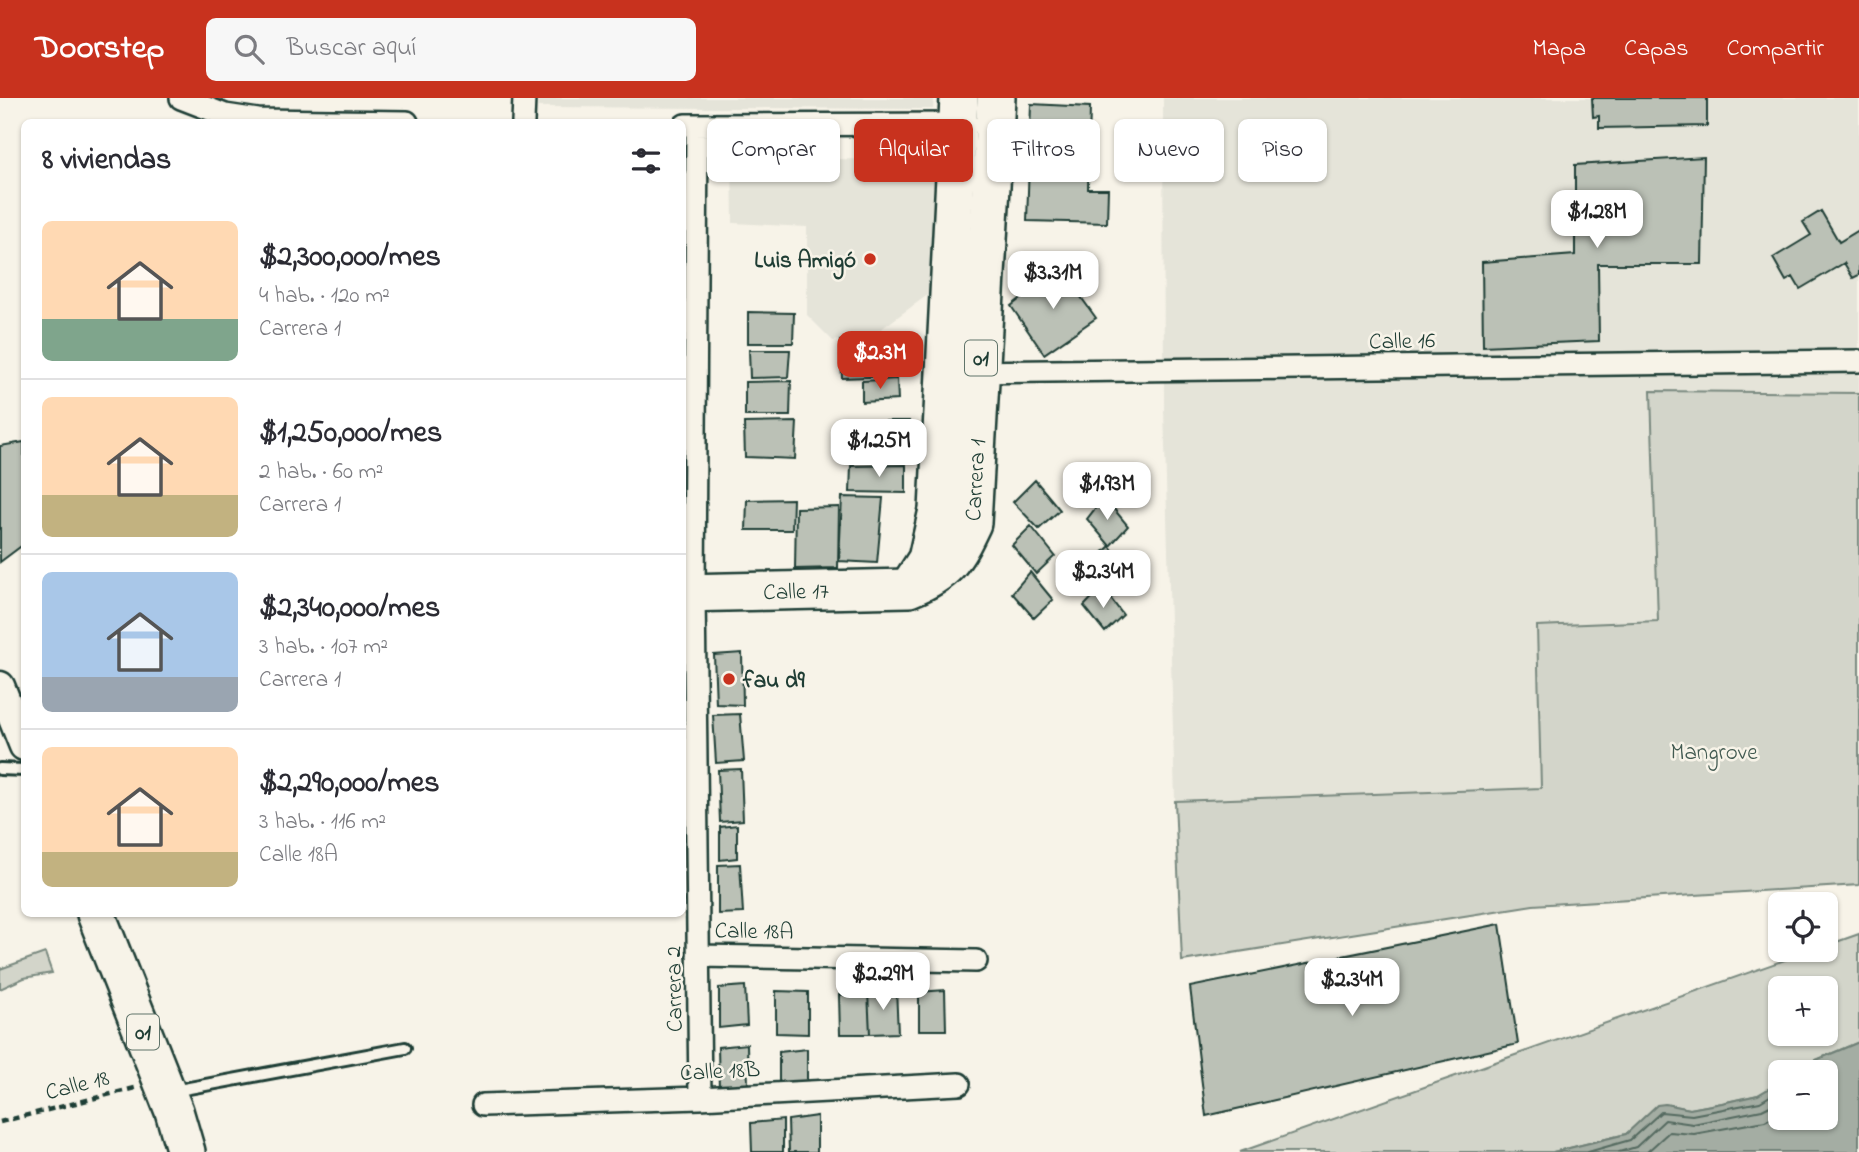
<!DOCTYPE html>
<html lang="es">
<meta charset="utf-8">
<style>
body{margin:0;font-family:"Indie Flower",sans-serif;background:#f7f7f7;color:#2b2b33;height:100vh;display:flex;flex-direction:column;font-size:26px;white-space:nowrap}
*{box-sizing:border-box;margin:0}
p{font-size:23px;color:#7c7c81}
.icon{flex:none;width:38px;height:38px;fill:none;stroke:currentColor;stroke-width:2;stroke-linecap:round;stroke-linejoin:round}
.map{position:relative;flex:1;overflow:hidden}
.side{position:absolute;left:21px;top:21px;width:665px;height:798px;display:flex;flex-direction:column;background:#fff;border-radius:10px;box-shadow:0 2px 5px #0004}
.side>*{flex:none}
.guide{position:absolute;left:707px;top:21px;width:665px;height:63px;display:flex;gap:14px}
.buttons{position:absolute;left:1768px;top:794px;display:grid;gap:14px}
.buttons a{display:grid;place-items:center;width:70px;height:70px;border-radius:10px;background:#fff;box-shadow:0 2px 5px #0004;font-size:35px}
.price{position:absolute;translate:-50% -60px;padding:0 16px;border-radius:14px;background:#fff;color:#222;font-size:23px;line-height:46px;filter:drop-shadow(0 2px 4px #0008)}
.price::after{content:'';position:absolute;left:50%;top:42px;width:21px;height:16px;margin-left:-10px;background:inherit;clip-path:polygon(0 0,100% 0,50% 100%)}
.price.selected{background:#c8321e;color:#fff}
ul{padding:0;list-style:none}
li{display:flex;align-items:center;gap:21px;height:175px;padding:0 21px}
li+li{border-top:2px solid #e1e1e2}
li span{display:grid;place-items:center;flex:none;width:196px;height:140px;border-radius:10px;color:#555}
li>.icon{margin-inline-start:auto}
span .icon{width:84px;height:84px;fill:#fffc;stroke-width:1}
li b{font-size:30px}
h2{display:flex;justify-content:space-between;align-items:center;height:84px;padding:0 21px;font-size:30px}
.chip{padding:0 24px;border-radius:10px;background:#fff;box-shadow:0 2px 5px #0004;font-size:24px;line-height:63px}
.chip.selected{background:#c8321e;color:#fff}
header{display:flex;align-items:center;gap:42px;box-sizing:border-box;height:98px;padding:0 35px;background:#c8321e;color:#fff}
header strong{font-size:33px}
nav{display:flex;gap:38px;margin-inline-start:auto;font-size:24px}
.search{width:490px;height:63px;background:#f7f7f7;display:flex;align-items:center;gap:18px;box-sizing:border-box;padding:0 24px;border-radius:10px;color:#7c7c81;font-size:26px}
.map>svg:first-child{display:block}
.built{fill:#e5e4d9}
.green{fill:#d3d5ca;stroke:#79897f;stroke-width:2;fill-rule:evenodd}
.water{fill:#a4ada3;stroke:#6f8077;stroke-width:2}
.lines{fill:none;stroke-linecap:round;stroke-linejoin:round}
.shore{stroke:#546a60;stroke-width:2}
.building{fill:#bbc1b6;stroke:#1f3d34;stroke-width:2}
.lane-casing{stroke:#1f3d34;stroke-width:16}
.street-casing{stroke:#1f3d34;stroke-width:26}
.secondary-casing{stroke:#1f3d34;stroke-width:33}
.highway-casing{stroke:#1f3d34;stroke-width:42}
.path{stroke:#1f3d34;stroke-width:4.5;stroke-dasharray:7 5;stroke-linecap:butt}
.lane{stroke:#f7f3e8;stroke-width:10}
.street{stroke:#f7f3e8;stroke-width:21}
.secondary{stroke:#f7f3e8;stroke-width:28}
.highway{stroke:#f7f3e8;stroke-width:37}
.poi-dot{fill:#c8321e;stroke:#f7f3e8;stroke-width:2.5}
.labels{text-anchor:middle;stroke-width:5;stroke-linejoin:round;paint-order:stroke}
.shield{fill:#f7f3e8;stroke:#60746a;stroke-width:2}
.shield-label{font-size:21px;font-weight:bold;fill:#1f3d34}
.poi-label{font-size:23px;font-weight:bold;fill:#1f3d34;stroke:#f7f3e8;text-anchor:end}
.street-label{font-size:23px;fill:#1f3d34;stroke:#f7f3e8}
.park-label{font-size:23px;fill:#435b52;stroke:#f7f3e8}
</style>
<header>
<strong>Doorstep</strong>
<div class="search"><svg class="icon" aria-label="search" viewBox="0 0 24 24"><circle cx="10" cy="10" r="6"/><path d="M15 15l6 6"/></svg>Buscar aquí</div>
<nav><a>Mapa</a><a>Capas</a><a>Compartir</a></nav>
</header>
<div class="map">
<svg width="1859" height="1054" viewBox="0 0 1859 1054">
<rect width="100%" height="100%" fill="#f7f3e8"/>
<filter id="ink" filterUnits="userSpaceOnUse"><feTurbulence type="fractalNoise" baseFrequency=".0143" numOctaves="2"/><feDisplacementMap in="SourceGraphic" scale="14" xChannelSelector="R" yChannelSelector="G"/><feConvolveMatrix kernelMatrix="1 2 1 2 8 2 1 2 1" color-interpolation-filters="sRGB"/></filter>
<g filter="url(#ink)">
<!-- built -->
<path class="built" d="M538 0H934L933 11 538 9Z
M1163 0H1859V295L1651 294 1658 523 1537 528 1542 690 1175 703 1164 311Z
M732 60 913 62 934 66 933 193 873 237 833 243 807 217V129L733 125Z"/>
<!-- green -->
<path class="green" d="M1651 293 1859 295V787L1533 807 1182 863 1175 703 1541 690 1537 528 1658 523Z
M1859 836V944L1814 963 1794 975H1780V984L1758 997 1722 1005 1690 1011 1665 1006 1626 1036 1553 1054H1240L1813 852H1825V848ZM1780 891H1825V936H1780Z
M45 855 52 875 24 880 0 891V871Z"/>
<!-- water -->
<path class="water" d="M1859 944V1054H1553L1626 1036 1657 1007 1665 1006 1690 1011 1722 1005 1758 997 1780 984V1020H1825V975H1794L1814 963Z"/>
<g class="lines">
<!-- shore -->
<path class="shore" d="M1588 1054 1630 1042 1661 1014 1692 1017 1760 1004 1780 992
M1619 1054 1636 1049 1665 1022 1693 1026 1762 1012 1780 1003
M1647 1054 1669 1034 1694 1036 1765 1023 1780 1015"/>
</g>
<!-- building -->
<path class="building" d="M1592 0H1707V28L1599 30V18L1593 19Z
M1031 6 1090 9 1088 91H1108L1107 125 1027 123Z
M1704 59 1702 166H1598L1599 243 1483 248 1482 164 1575 157V67Z
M1821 113 1839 144 1859 132V177L1853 180 1844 165 1800 191 1793 179 1786 183 1773 160 1811 137 1803 124Z
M1060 170 1096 220 1044 256 1011 208Z
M748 214 794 215 793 245H748Z
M895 240 896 278 842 280 840 243Z
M749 252H790L788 279 750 280Z
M897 281 898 302 862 304V283Z
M791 283 790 318H745V284Z
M853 323H909L908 364 852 360Z
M797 324 795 361 745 359 744 325Z
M24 344V446L0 464V348Z
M906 367V395L850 394 851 368Z
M1035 382 1060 412 1039 431 1013 404Z
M842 399 883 400 877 465 839 463Z
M1104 399 1128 428 1110 448 1087 421Z
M793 401 792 432H746L747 402Z
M839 409 838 470 795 471 796 410Z
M1031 428 1055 458 1036 476 1012 447Z
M1110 448 1132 480 1111 500 1087 469Z
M1030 474 1053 502 1034 520 1012 495Z
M1102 489 1123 517 1105 534 1084 508Z
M742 555 743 607 716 606 714 557Z
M740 616 744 663 716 665 713 617Z
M741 671 743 722 720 724 718 672Z
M737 727V760L720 762V729Z
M740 766 743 815 718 816V767Z
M1500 826 1518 946 1206 1018 1190 889Z
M745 888 747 927 719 930V890Z
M896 891 898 935 870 936 868 894Z
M945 892 946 932H919V894Z
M776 893 808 894V936L776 935Z
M868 894 870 936H840L839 897Z
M747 946 748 989 719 992 718 949Z
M807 951V989L779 990V954Z
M817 1018V1054H789L788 1022Z
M783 1022V1054H752L751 1025Z"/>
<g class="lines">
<!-- lane casing -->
<g class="lane-casing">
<path id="lane" d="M0 671 24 672
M173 993 405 950"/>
</g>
<!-- street casing -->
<g class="street-casing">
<path id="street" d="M181 0 225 17 258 22 407 24
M523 24 524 0
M685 27 968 26
M697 27 694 495 700 1000
M972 274 1859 263
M698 858 976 863
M483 1007 700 1000 959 986"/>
</g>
<!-- secondary casing -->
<g class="secondary-casing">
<path id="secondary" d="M0 588 24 648"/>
</g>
<!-- highway casing -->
<g class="highway-casing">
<g id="highway">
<path d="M909 489 927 461 938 412 959 0"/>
<path id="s1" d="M682 495 909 490C947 475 955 461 972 425L996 0"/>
<path d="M96 816 174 1013 186 1054"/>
</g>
</g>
<!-- path -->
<path class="path" d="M0 1024 135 990"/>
<!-- lane -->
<use href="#lane" class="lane"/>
<!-- street -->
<use href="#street" class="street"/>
<!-- secondary -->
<use href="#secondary" class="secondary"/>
<!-- highway -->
<use href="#highway" class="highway"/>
</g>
</g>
<!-- markers -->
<g class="poi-dot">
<circle cx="870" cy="161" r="7"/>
<circle cx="729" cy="581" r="7"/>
</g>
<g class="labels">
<!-- shield labels -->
<g class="shield">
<rect x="965" y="242.5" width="32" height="35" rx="5"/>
<rect x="127" y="916.5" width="32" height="35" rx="5"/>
</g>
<g class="shield-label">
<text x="981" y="267">01</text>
<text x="143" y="941">01</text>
</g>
<!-- poi labels -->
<g class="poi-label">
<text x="856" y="169">Luis Amigó</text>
<text x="743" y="589" text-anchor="start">fau d9</text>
</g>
<!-- street labels -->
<g class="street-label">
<text transform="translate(1402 242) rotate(-1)" y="8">Calle 16</text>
<text dy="8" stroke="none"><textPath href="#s1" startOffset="364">Carrera 1</textPath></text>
<text dy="8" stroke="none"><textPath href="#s1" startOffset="114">Calle 17</textPath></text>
<text transform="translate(754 832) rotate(1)" y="8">Calle 18A</text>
<text transform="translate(673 891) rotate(-91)" y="8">Carrera 2</text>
<text transform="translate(720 972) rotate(-3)" y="8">Calle 18B</text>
<text transform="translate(77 986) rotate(-14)" y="8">Calle 18</text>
</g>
<!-- park labels -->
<g class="park-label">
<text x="1714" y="661">Mangrove</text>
</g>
</g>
</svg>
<div class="buttons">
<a><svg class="icon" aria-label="locate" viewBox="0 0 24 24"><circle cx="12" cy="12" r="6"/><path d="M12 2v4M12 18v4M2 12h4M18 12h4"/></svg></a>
<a>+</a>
<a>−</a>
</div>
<b class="price" style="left:1597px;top:152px">$1.28M</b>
<b class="price" style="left:1053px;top:213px">$3.31M</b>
<b class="price selected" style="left:880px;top:293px">$2.3M</b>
<b class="price" style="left:879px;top:381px">$1.25M</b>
<b class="price" style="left:1107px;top:424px">$1.93M</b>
<b class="price" style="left:1103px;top:512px">$2.34M</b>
<b class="price" style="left:883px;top:914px">$2.29M</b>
<b class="price" style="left:1352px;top:920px">$2.34M</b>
<div class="guide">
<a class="chip">Comprar</a>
<a class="chip selected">Alquilar</a>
<a class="chip">Filtros</a>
<a class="chip">Nuevo</a>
<a class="chip">Piso</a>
</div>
<section class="side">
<h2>8 viviendas<svg class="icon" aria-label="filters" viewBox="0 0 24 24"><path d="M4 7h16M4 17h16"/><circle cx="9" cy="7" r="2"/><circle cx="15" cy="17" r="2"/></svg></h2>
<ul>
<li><span style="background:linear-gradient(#ffd9b3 70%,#7fa58c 0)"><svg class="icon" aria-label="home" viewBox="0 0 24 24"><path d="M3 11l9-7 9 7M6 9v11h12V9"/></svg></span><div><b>$2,300,000/mes</b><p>4 hab. · 120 m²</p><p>Carrera 1</p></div></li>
<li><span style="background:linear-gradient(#ffd9b3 70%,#c2b280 0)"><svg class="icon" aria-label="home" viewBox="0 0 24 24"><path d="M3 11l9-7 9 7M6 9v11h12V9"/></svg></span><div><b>$1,250,000/mes</b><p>2 hab. · 60 m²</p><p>Carrera 1</p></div></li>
<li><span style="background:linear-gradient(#a9c7e8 75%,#9aa5b1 0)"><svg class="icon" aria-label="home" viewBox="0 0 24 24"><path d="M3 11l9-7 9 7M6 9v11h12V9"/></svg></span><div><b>$2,340,000/mes</b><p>3 hab. · 107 m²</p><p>Carrera 1</p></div></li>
<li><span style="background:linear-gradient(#ffd9b3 75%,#c2b280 0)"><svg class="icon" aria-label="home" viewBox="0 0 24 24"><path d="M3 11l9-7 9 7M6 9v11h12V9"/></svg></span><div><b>$2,290,000/mes</b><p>3 hab. · 116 m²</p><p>Calle 18A</p></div></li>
</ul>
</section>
</div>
